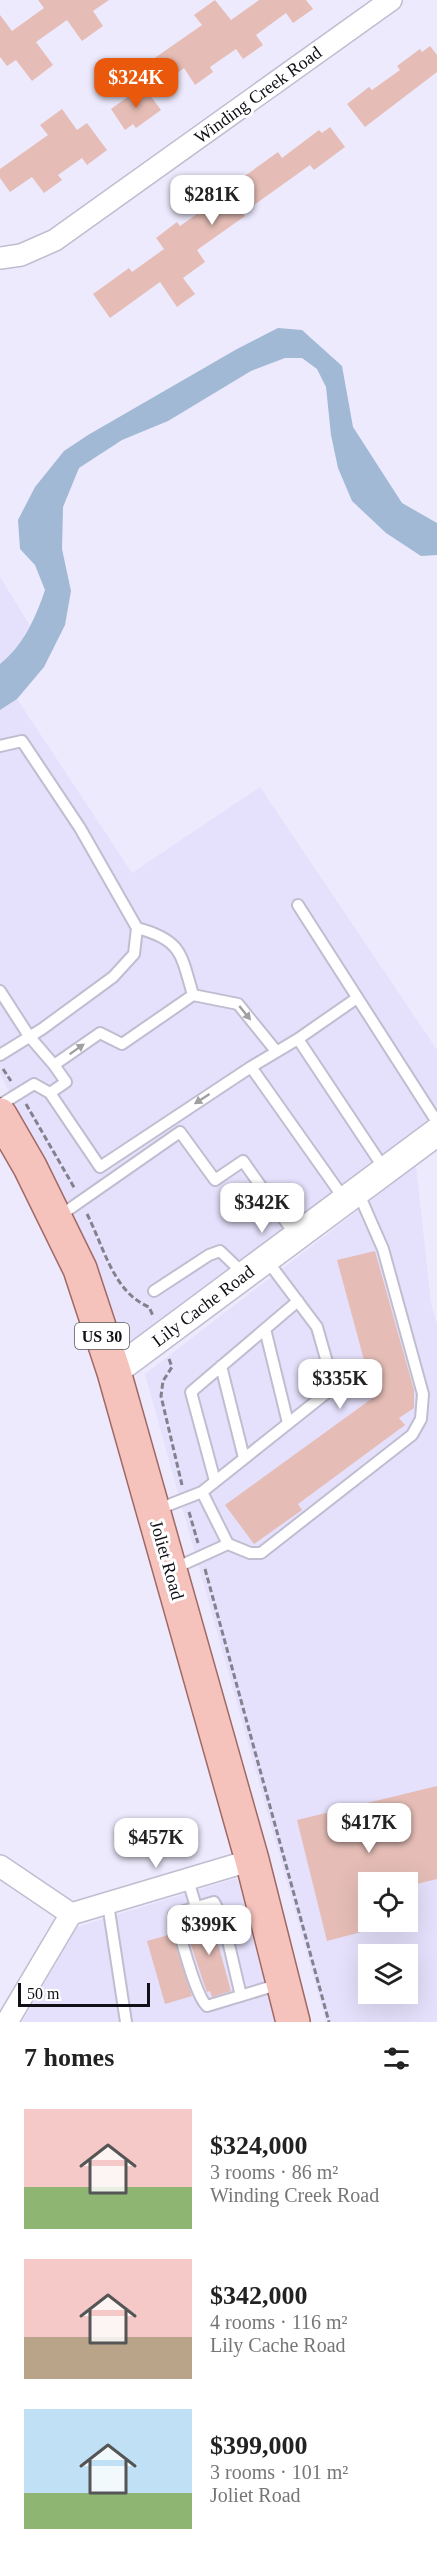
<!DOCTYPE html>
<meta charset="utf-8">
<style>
body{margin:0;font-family:Georgia,serif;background:#f2f2f2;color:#222;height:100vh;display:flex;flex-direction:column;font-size:22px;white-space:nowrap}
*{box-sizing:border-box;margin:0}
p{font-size:20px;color:#767676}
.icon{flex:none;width:33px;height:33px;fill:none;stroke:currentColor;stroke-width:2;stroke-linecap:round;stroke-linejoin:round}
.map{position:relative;height:2022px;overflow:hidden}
.panel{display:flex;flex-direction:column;background:#fff;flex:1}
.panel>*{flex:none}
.tools{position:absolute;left:358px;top:1872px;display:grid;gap:12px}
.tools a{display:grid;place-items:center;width:60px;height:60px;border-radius:0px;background:#fff;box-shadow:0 6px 24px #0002;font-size:30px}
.scale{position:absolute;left:18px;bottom:15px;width:132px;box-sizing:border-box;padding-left:6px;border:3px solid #111016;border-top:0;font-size:16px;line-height:21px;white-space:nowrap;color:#111016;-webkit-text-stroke:4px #fff;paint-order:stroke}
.price{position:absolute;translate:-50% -51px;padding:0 14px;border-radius:12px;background:#fff;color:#222;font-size:20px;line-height:39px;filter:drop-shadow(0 2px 3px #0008)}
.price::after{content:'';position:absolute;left:50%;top:36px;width:18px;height:14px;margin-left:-9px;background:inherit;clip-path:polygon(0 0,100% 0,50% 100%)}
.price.selected{background:#ea580c;color:#fff}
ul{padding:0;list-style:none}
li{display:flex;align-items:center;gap:18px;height:150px;padding:0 24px}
li span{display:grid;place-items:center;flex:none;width:168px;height:120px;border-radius:0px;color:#555}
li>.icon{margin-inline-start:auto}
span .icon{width:72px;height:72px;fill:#fffc;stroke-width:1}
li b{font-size:26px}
h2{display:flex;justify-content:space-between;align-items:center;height:72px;padding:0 24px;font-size:26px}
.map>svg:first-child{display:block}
.built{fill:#e5e0fb;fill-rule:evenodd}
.water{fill:#a1b9d4}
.building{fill:#e5bdb6}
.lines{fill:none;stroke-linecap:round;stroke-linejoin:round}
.service-casing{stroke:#c0bdd0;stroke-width:14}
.minor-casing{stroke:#c0bdd0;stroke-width:24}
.tertiary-casing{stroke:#c0bdd0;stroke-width:30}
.primary-casing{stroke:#a16965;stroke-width:36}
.path{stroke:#83818e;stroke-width:3;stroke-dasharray:6 3;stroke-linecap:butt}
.service{stroke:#fff;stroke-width:10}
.minor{stroke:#fff;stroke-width:21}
.tertiary{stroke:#fff;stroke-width:27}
.primary{stroke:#f5c2bc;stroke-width:33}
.oneway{fill:#a09fa2}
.labels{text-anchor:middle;stroke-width:6;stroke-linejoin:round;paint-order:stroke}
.shield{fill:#fff;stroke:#58585c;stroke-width:1.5}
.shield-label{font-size:16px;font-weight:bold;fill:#111016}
.street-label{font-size:18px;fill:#111016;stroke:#fff}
</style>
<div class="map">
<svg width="437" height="2022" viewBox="0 0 437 2022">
<rect width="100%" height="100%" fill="#edeafd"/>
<!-- built -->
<path class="built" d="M0 577 30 626 11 656 0 664Z
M17 699 132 873 260 787 437 1050V1124L125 1353 70 1214 0 1074V710Z
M416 1166 431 1303 437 1325V2022H326L145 1374ZM369 1882H408V1922H369ZM369 1954H408V1994H369Z
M237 1878 275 2022H22L77 1927Z"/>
<!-- water -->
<path class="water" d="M278 328 302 330 342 366 353 427 402 503 437 523V555L421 556 386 533 352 501 338 468 331 435 326 387 317 369 302 358H285L251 371 168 421 122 440 79 468 63 507 62 549 71 591 65 625 44 667 17 699 0 710V664C23 646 36 617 45 590L35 565 20 549 18 520 35 487 64 451 88 435 237 349Z"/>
<!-- building -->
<path class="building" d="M38 0H109L93 11 103 26 82 41 67 20 36 42 53 65 32 81 16 60 7 66 0 57V15L12 31 44 8Z
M215 0 231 20 259 0H306L313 9 293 23 286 13 256 35 263 45 243 59 236 49 210 67 213 72 195 85 184 68 164 83 149 62 202 25 194 15Z
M430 46 437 55V72L365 127 347 104 369 87 372 90 400 70 397 66 420 49 422 52Z
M143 86 161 110 136 128 133 124 125 130 111 109Z
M62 109 77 130 87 123 107 150 87 165 82 158 58 175 62 180 44 193 32 177 10 192 0 178V169L48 135 40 125Z
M330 127 345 147 314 170 310 165 243 213 245 216 197 250 205 262 183 278 195 294 177 307 160 282 110 318 93 294 129 268 132 272 164 249 156 238 177 222 180 226 244 181 242 178 278 152 282 158 319 130 322 133Z
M375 1251 414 1390V1408L399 1418 405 1425 298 1504 302 1510 254 1544 225 1505 374 1397 337 1260Z
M437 1786V1879L408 1886V1882H369V1895L361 1897 369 1930 327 1941 297 1820Z
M210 1915 231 1991 212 1997 210 1991 207 1992 205 1987 186 1930 193 1929 190 1921Z
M172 1934 192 1996 165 2004 147 1941Z"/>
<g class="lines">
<!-- service casing -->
<g class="service-casing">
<path id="service" d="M0 746 22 741 80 828 137 928 134 954 113 977 42 1029 0 1055
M298 905 437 1122
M137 928C182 940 181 954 193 995
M0 991 29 1036 54 1065
M298 1039 385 1170
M251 1067 100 1167 50 1093 66 1082 54 1065 100 1033 122 1044 193 995 238 1004 276 1051
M0 1105 34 1084 50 1093
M345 1200 251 1067 298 1039 357 998
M58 1217 180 1132 215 1180 243 1161 296 1236
M154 1291 209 1255 220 1251 244 1274
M265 1329 288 1423
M221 1366 244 1458
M215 1481 191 1392 298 1301
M202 1492 228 1544
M156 1510 202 1492 334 1387 317 1327 266 1259
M173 1569 228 1544 250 1553H261L412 1435 421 1419 423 1394 383 1249 358 1192
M188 1880 196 1907
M108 1904 126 2022
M241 1996 223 1919 214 1902 174 1914C180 1933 195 1996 207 2006L280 1984"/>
</g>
<!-- minor casing -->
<g class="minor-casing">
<path id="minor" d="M0 258 21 255 55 240 391 0
M0 1866 71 1914
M7 2022 71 1914 252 1860"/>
</g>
<!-- tertiary casing -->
<g class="tertiary-casing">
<path id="tertiary" d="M114 1372 437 1132"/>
</g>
<!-- primary casing -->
<g class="primary-casing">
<path id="primary" d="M0 1115 30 1167 80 1269 114 1372 252 1860 293 2022"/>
</g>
<!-- path -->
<path class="path" d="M3 1069 11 1081
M26 1104 75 1189
M87 1214C104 1247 113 1292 149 1307L153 1316
M169 1359 172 1367 163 1381 161 1396 182 1485
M189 1512 198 1543
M205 1569 329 2022"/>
<!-- service -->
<use href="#service" class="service"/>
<!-- minor -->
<use href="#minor" class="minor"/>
<!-- tertiary -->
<use href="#tertiary" class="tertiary"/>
<!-- primary -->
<use href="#primary" class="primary"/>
</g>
<!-- one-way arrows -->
<defs><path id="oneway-solid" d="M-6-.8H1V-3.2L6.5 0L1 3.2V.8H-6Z" transform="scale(1.5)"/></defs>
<g class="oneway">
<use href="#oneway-solid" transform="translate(245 1013) rotate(51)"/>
<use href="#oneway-solid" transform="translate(77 1049) rotate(-35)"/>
<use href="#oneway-solid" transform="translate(202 1099) rotate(147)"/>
</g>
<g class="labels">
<!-- shield labels -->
<rect class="shield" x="75" y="1323" width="54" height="26" rx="4.5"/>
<g class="shield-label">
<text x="102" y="1342">US 30</text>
</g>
<!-- street labels -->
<g class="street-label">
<text transform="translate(258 95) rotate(-36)" y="6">Winding Creek Road</text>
<text transform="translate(203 1306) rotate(-37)" y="6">Lily Cache Road</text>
<text transform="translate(167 1560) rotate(74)" y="6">Joliet Road</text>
</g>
</g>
</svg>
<div class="tools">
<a><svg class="icon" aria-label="locate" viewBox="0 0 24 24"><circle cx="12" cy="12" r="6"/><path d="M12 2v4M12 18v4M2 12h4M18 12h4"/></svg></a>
<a><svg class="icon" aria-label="layers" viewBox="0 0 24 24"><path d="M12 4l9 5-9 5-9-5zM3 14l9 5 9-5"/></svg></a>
</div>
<div class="scale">50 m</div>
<b class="price selected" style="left:136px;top:109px">$324K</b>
<b class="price" style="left:212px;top:226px">$281K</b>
<b class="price" style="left:262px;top:1234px">$342K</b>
<b class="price" style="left:340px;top:1410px">$335K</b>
<b class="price" style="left:369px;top:1854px">$417K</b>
<b class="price" style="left:156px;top:1869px">$457K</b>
<b class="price" style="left:209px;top:1956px">$399K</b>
</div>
<section class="panel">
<h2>7 homes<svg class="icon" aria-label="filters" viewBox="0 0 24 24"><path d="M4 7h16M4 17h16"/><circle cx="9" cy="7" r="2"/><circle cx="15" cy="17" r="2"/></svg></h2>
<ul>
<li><span style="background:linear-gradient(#f6c9c9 65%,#8fb573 0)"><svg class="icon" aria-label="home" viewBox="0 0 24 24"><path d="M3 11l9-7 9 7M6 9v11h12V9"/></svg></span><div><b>$324,000</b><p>3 rooms · 86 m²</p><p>Winding Creek Road</p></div></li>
<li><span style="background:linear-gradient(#f6c9c9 65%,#b9a48a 0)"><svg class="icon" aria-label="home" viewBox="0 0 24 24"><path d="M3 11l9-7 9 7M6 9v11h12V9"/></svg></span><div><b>$342,000</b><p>4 rooms · 116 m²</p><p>Lily Cache Road</p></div></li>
<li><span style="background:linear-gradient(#bfe0f5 70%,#8fb573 0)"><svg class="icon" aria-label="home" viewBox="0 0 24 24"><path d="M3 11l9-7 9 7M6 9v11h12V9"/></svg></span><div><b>$399,000</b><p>3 rooms · 101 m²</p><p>Joliet Road</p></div></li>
</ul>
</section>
